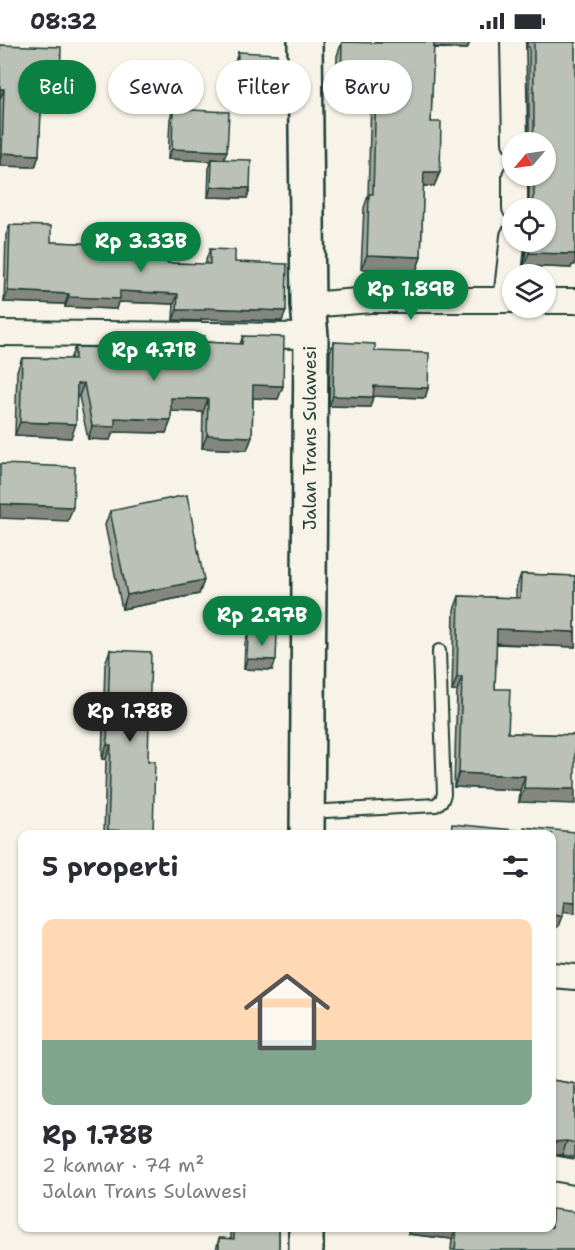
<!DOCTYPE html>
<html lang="id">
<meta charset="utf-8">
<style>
body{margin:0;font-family:"Shantell Sans",sans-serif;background:#f7f7f7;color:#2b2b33;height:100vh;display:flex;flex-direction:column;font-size:22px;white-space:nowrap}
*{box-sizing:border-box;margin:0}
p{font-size:20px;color:#7c7c81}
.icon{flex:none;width:33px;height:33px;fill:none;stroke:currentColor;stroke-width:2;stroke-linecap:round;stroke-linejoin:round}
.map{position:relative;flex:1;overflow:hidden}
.drawer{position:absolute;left:18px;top:788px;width:538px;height:402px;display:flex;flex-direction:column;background:#fff;border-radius:12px;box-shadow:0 2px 4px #0004}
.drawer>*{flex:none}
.banner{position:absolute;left:18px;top:18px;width:540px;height:54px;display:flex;gap:12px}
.needle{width:39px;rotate:241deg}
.tools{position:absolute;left:502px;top:90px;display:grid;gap:12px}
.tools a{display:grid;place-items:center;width:54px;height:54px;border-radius:50%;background:#fff;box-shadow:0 2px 4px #0004;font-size:30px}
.price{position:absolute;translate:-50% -51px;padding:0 14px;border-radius:21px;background:#0b8043;color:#fff;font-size:20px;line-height:39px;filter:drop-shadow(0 2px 3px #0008)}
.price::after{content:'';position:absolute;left:50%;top:36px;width:18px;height:14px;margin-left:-9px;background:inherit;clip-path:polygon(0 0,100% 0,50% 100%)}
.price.current{background:#222;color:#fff}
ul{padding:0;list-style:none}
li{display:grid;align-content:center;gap:12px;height:318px;padding:0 24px}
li+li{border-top:2px solid #e1e1e2}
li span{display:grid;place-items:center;height:186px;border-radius:12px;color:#555}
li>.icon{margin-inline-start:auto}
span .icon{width:108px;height:108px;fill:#fffc;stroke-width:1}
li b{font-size:26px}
h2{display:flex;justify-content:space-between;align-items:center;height:72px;padding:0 24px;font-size:26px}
.pill{padding:0 21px;border-radius:27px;background:#fff;box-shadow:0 2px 4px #0004;font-size:21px;line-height:54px}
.pill.current{background:#0b8043;color:#fff}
.status{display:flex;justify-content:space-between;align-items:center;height:42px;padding:0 30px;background:#fff;direction:ltr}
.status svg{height:16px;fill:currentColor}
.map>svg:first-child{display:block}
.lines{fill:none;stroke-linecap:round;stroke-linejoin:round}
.service-casing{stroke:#1f3d34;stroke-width:16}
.minor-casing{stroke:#1f3d34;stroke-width:28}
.trunk-casing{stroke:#1f3d34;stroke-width:38}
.service{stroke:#f7f3e8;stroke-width:12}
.minor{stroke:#f7f3e8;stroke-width:24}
.trunk{stroke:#f7f3e8;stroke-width:33}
.wall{fill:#a1a69d;stroke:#1f3d34;stroke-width:1.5}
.shaded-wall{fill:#83877f;stroke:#1f3d34;stroke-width:1.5}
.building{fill:#bbc1b6;stroke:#1f3d34;stroke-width:1.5}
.labels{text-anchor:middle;stroke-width:6;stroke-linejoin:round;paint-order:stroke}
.street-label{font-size:18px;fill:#1f3d34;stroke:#f7f3e8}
</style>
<div class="status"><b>08:32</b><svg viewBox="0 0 49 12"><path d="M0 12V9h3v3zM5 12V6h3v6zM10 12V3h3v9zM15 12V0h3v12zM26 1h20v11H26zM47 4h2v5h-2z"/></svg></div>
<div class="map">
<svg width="575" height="1208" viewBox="0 0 575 1208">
<rect width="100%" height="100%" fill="#f7f3e8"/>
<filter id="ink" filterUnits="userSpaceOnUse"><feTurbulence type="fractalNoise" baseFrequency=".0167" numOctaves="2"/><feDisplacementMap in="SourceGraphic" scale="12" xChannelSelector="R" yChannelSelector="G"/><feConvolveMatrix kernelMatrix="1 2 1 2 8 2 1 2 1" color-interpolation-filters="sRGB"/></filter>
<g filter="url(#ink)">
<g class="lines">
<!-- service casing -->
<g class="service-casing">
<path id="service" d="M308 770 436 763 442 758 444 752 439 609"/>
</g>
<!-- minor casing -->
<g class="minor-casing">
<path id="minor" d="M513 0 515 100
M515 134V166
M506 258 513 194
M546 259H575
M308 263 371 258H513
M0 291 311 294
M552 933 575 935
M552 1126 575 1130"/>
</g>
<!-- trunk casing -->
<g class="trunk-casing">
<path id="trunk" d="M305 0 308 263 311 294 307 792
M306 1208V1185"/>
</g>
<!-- service -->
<use href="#service" class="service"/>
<!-- minor -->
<use href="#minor" class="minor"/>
<!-- trunk -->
<use href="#trunk" class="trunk"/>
</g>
<!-- wall -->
<path class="wall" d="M342 0 376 1V0H470L467 7 433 6 431 80 440 130 434 144H423L421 215 416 229 361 227 364 166 368 154 371 58 336 57 337 14Z
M527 0H575L572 223 571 226 524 224 527 200H546V166H529V134H546V100H529V5H527Z
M0 3 60 49 55 62 41 61 39 113 35 125 0 124Z
M238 10 276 44 273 54 234 53 235 20Z
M173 67 224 117 250 146 247 156 208 155 209 126 212 119 168 117 170 77Z
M10 183 51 200 127 203 128 198 167 221 206 222V218L210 207 235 220 286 269 282 279 201 277V279L173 278 174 262 118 260 116 267 65 265V262L4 260 6 193Z
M185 294 204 300 240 302 243 294 283 344 278 357 253 356 252 395 247 408 202 406 203 370 171 369V378L166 391 113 390 110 398 88 397 79 354 77 355 71 396 15 393 17 329 22 316 70 317 75 305 122 306 123 301 182 303Z
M334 300 375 309 428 346 425 356 373 354 370 365 329 364 330 310Z
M110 469 204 538 199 552 122 567 105 483Z
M521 532 575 534V605L496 602 495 647 508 691 575 693 519 760 520 748 454 745 457 649H452L454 568 459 554 516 556V546Z
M248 591 272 628 244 627 245 601Z
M110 608 148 719 153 790V792H104L106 717H102L105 622Z
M552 1038 575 1042V1115L562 1113H552Z
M231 1185H279V1208H216L219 1196 231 1197Z
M409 1185H552L575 1208H451L452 1197 408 1192Z"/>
<!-- shaded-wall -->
<path class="shaded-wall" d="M431 0H470L467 7 429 5Z
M237 43 276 44 273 54 234 53Z
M341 43 376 44 371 58 336 57Z
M0 47H4L0 57Z
M42 48 60 49 55 62 37 61Z
M172 107 227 109 223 119 212 117V119L168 117Z
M2 111 39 113 35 125 0 124V118Z
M424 130H440L434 144H419Z
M211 145 250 146 247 156 208 155Z
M529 211 575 212V223H572L571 226 524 224Z
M367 213 421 215 416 229 361 227Z
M8 249 69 252 65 262 4 260Z
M120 249 178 252 174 262 118 260 116 267 65 265 69 255Z
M205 266 286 269 282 279 201 277V279L173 278 177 268Z
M84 341 79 354 72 355 77 342Z
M253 343 283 344 278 357 248 356Z
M374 344 428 346 425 356 370 354Z
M333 354 373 355 370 365 329 364Z
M171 356 208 357 203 370 167 369Z
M115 376 171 378 166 391 113 390 110 398 88 397 92 384Z
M20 380 76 382 71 396 15 393Z
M207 393 252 395 247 408 202 406Z
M0 462 73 465 68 479 0 476Z
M204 538 199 552 122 567 127 553Z
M497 587 575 590V605L491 601Z
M247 617 276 618 272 628 244 627Z
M457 635H462L457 649H452Z
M107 703H111L106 717H102Z
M459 731 525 734 520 748 454 745Z
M524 746 575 747V762L519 760Z
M108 788 153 790V792H107Z
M564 859 575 860V871L560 869Z
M552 873 562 874 558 885 552 884Z
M567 1099 562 1113H552V1100Z
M411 1185H456L452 1197 408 1192Z"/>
<!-- building -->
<path class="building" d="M342 0 381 1V0H434L431 80H441L440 130H424L421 215 367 213 369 152H373L376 44 341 43Z
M534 0H575V212L529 211 530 200H546V166H531V162L534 153V134H546V100H533V98H531L534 87Z
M0 3 61 5 60 49 42 48 39 113 2 111 4 47H0Z
M238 10 277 12 276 44 237 43Z
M173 67 229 70 227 109 172 107Z
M212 117 251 118 250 146 211 145Z
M10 183 51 184V200L128 203V198L168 200 167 221 210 222V207L235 208V220L287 222 286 269 205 266V268H177L178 252 120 249V257L69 255V252L8 249Z
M185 294H205L204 300 242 302 243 294 284 295 283 344 253 343 252 395 207 393 208 357 171 356V378L115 376V385L92 384 84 341 77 342 76 382 20 380 22 316 75 317V305L123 306V301L185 303Z
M334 300 375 302V309L429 311 428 346 374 344 373 355 333 354Z
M0 422 75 425 73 465 0 462Z
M187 453 204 538 127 553 110 469Z
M521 532 575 534V590L497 587 495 647H510L508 691 575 693V747L524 746 525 734 459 731 462 635H457L459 554 520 556Z
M248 591 277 592 276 618 247 617Z
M110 608 151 610 148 719H155L153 790 108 788 111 703H107Z
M452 782 524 789V785L575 790V860L564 859 562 874 552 873V792H451Z
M552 1038 575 1042V1101L567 1099 552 1100Z
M552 1167 575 1170V1208H455L457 1185H552Z
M234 1185H279V1208H219V1196L234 1197Z"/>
</g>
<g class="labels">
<!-- street labels -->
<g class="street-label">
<text transform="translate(310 396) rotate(-90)" y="6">Jalan Trans Sulawesi</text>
</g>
</g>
</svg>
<div class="tools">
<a><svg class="needle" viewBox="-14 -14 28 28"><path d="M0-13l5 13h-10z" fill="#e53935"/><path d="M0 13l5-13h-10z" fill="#7c7c81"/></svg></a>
<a><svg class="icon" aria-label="locate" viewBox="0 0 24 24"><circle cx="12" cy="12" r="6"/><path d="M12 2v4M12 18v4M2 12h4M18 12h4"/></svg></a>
<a><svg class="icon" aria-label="layers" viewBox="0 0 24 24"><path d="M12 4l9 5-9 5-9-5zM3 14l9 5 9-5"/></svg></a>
</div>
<b class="price" style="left:141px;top:231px">Rp 3.33B</b>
<b class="price" style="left:411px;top:279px">Rp 1.89B</b>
<b class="price" style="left:154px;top:340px">Rp 4.71B</b>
<b class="price" style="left:262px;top:605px">Rp 2.97B</b>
<b class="price current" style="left:130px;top:701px">Rp 1.78B</b>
<div class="banner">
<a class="pill current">Beli</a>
<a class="pill">Sewa</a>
<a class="pill">Filter</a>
<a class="pill">Baru</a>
</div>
<section class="drawer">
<h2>5 properti<svg class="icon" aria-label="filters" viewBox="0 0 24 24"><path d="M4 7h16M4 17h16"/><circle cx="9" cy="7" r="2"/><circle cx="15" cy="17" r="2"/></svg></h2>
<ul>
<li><span style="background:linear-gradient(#ffd9b3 65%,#7fa58c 0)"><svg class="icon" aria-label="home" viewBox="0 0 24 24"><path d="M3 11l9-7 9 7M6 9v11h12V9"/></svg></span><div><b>Rp 1.78B</b><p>2 kamar · 74 m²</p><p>Jalan Trans Sulawesi</p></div></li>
</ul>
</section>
</div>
